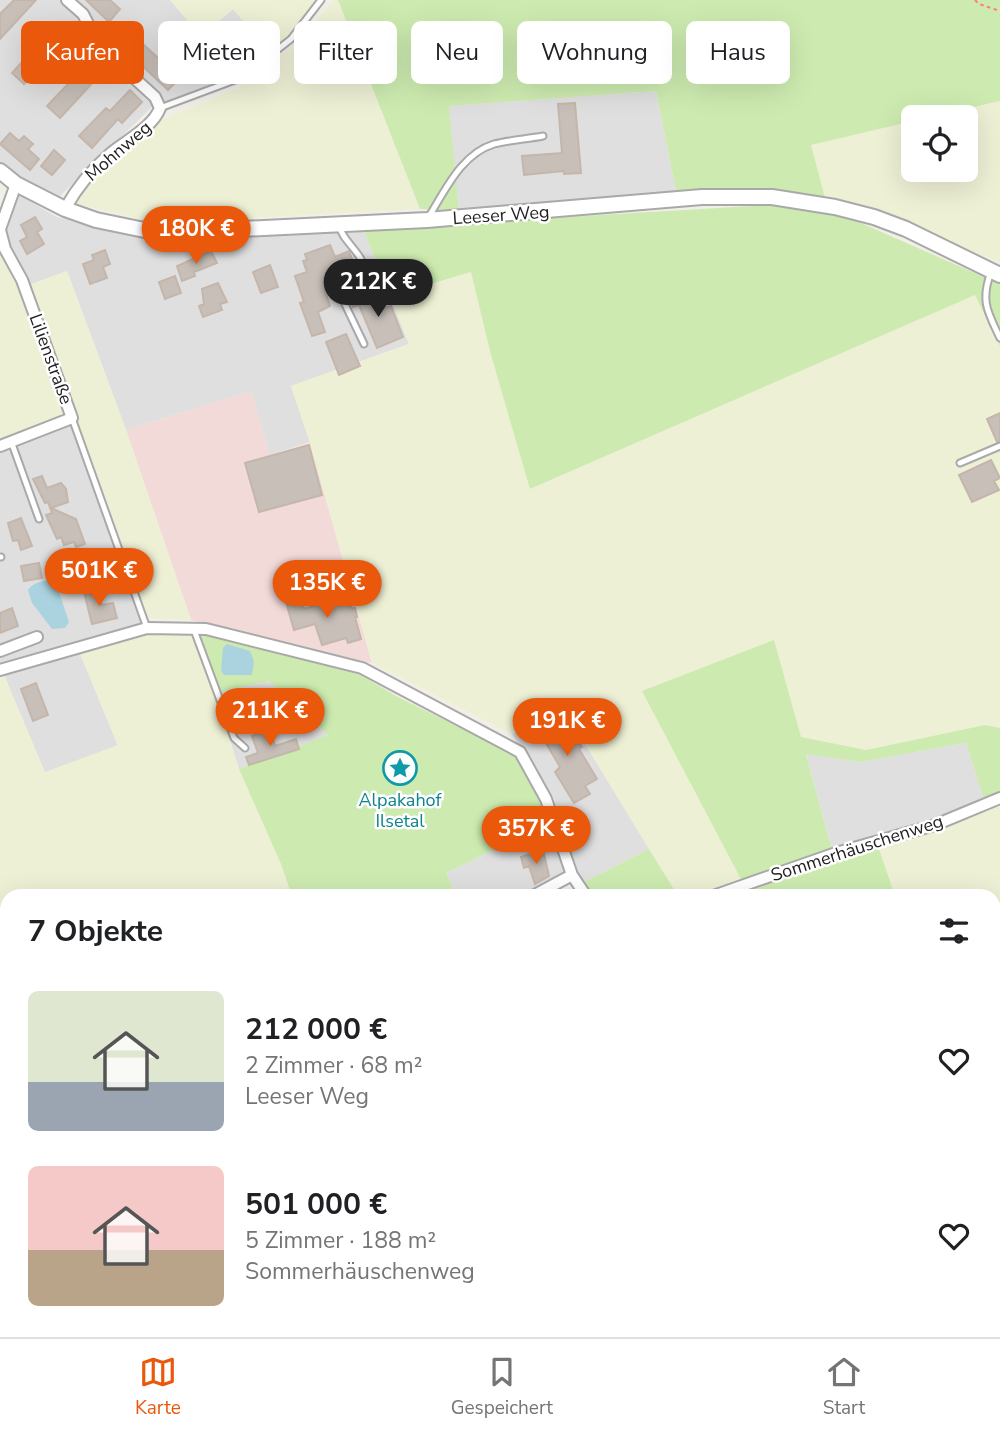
<!DOCTYPE html>
<html lang="de">
<meta charset="utf-8">
<style>
body{margin:0;font-family:"Nunito Sans",sans-serif;background:#f2f2f2;color:#202124;height:100vh;display:flex;flex-direction:column;font-size:26px;white-space:nowrap}
*{box-sizing:border-box;margin:0}
p{font-size:23px;color:#757577}
.icon{flex:none;width:38px;height:38px;fill:none;stroke:currentColor;stroke-width:2;stroke-linecap:round;stroke-linejoin:round}
.map{position:relative;flex:1;overflow:hidden}
.details{position:absolute;left:0px;top:889px;width:1001px;height:448px;display:flex;flex-direction:column;background:#fff;border-radius:21px 21px 0 0;box-shadow:0 7px 28px #0002}
.details>*{flex:none}
.banner{position:absolute;left:21px;top:21px;width:959px;height:63px;display:flex;gap:14px}
.controls{position:absolute;left:901px;top:105px;display:grid;gap:14px}
.controls a{display:grid;place-items:center;width:77px;height:77px;border-radius:10px;background:#fff;box-shadow:0 7px 28px #0002;font-size:35px}
.price{position:absolute;translate:-50% -60px;padding:0 16px;border-radius:24px;background:#ea580c;color:#fff;font-size:23px;line-height:46px;filter:drop-shadow(0 2px 4px #0008)}
.price::after{content:'';position:absolute;left:50%;top:42px;width:21px;height:16px;margin-left:-10px;background:inherit;clip-path:polygon(0 0,100% 0,50% 100%)}
.price.current{background:#222;color:#fff}
ul{padding:0;list-style:none}
li{display:flex;align-items:center;gap:21px;height:175px;padding:0 28px}
li span{display:grid;place-items:center;flex:none;width:196px;height:140px;border-radius:10px;color:#555}
li>.icon{margin-inline-start:auto}
span .icon{width:84px;height:84px;fill:#fffc;stroke-width:1}
li b{font-size:30px}
h2{display:flex;justify-content:space-between;align-items:center;height:84px;padding:0 28px;font-size:30px}
.chip{padding:0 24px;border-radius:10px;background:#fff;box-shadow:0 7px 28px #0002;font-size:24px;line-height:63px}
.chip.current{background:#ea580c;color:#fff}
.dock{display:flex;justify-content:space-around;align-items:center;height:98px;border-top:2px solid #e0e0e0;background:#fff;font-size:19px;color:#757577}
.dock a{display:grid;justify-items:center;gap:4px}
.dock .current{color:#ea580c}
.map>svg:first-child{display:block}
.residential{fill:#e0dfdf}
.commercial{fill:#f2dad9}
.farmland{fill:#eef0d5}
.grass{fill:#cdebb0}
.forest{fill:#add19e}
.water{fill:#aad3df}
.lines{fill:none;stroke-linecap:round;stroke-linejoin:round}
.stream{stroke:#aad3df;stroke-width:3.5}
.building{fill:#c7bfb8;stroke:#c4b6ab;stroke-width:2}
.service-casing{stroke:#a9a9a9;stroke-width:9}
.minor-casing{stroke:#a9a9a9;stroke-width:14}
.tertiary-casing{stroke:#a9a9a9;stroke-width:18}
.path{stroke:#fa8072;stroke-width:2;stroke-dasharray:3.5 3.5;stroke-linecap:butt}
.service{stroke:#fff;stroke-width:5}
.minor{stroke:#fff;stroke-width:10}
.tertiary{stroke:#fff;stroke-width:14}
.labels{text-anchor:middle;stroke-width:5;stroke-linejoin:round;paint-order:stroke}
.street-label{font-size:18px;fill:#222;stroke:#fff}
.culture-label{font-size:18px;fill:#0d838f;stroke:#fff}
</style>
<div class="map">
<svg width="1000" height="1337" viewBox="0 0 1000 1337">
<rect width="100%" height="100%" fill="#f2efe9"/>
<!-- residential -->
<path class="residential" d="M0 0H170L201 36 233 9 271 53 240 77 152 107 60 196 18 176 0 162Z
M656 91 676 191 459 211 448 106Z
M17 194 57 217 160 239 363 229 409 344 291 386 310 442 270 455 251 391 126 430 67 271 29 285 27 276 10 250 5 230Z
M71 424 143 626 0 665V445L17 442Z
M79 651 118 746 45 773 4 675Z
M269 681 328 735 239 769 215 693Z
M565 711 649 849 582 883 553 796 512 734Z
M966 743 984 800 934 820 832 850 806 753 860 762Z
M549 823 567 875 524 896H456L446 873Z"/>
<!-- commercial -->
<path class="commercial" d="M251 391 270 455 310 443 372 663 191 620 126 430Z"/>
<!-- farmland -->
<path class="farmland" d="M170 0H323L271 53 233 9 201 36Z
M334 0H338L420 209 157 223 74 203 85 187 109 163 163 119 241 87 297 43Z
M1000 101V263L855 203 825 198 810 145 913 121 914 170H966V117H929Z
M0 254 20 287 63 414 0 440Z
M67 271 126 430 191 620 149 618 29 285Z
M471 272 491 355 531 489 976 294 1000 346V728L985 725 866 750 801 737 643 691 743 883 701 896H678L565 711 512 734 372 663 310 443 291 386 409 344 390 296Z
M146 633H185L193 639 215 693 239 769 281 864 292 896H7V1145L0 1146V676L4 675 45 772 118 745 79 651Z
M1000 800V1199L994 1182V896H895L878 846Z
M7 1198V1330H740L741 1337H0V1200Z"/>
<!-- grass -->
<path class="grass" d="M338 0H1000V101L929 117H914L913 121 811 145 825 198 772 190 676 191 656 91 449 106 459 211 420 209Z
M768 205 845 216 1000 284V346L975 295 530 489 491 355 471 272 390 296 363 229Z
M209 633 360 675 398 697 515 755 531 779 549 823 446 873 456 896H292L281 864 239 769 328 735 269 681 215 693 193 639Z
M774 640 801 737 866 750 985 725 1000 728V793L984 800 966 743 860 762 806 754 832 850 743 883 642 691Z
M878 846 895 896H745L742 888Z
M649 849 678 896H592L582 883Z
M7 1145V1189L0 1191V1146Z
M1000 1258V1337H932L930 1330H994V1260Z
M740 1330H849L838 1337H741Z"/>
<!-- forest -->
<path class="forest" d="M849 1330H893L882 1337H838Z"/>
<!-- water -->
<path class="water" d="M55 580 69 622 65 628 52 629 32 603 28 590C33 582 46 580 55 580Z
M227 644 250 651 254 661 252 675H224L221 671 223 648Z"/>
<g class="lines">
<!-- stream -->
<path class="stream" d="M994 1253 1000 1251
M853 1337 861 1330"/>
</g>
<!-- building -->
<path class="building" d="M14 0H36L0 39V14Z
M86 0H110L120 9 109 22Z
M121 24 180 78 168 90 110 35Z
M240 34 252 50 238 62 226 45Z
M45 37 57 49 24 84 12 73Z
M94 57 106 68 60 118 47 106Z
M130 90 142 102 122 123 118 119 92 148 79 136 106 108 110 111Z
M575 103 581 173 564 174V171L524 175 522 156 562 153 558 104Z
M10 133 19 141 24 136 33 144 28 149 39 159 30 170 0 144Z
M54 150 65 160 52 175 41 166Z
M35 217 42 229 37 232 44 244 27 254 20 241 27 237 21 225Z
M330 245 335 257 349 251 358 275 324 288 330 306 318 312 325 332 312 336 300 303 304 302 295 276 307 272 303 261 307 260 305 254Z
M105 250 110 264 103 267 107 278 90 284 83 264 94 260 92 255Z
M211 251 217 263 194 272 195 276 182 281 177 266Z
M270 265 278 287 261 293 253 272Z
M175 276 181 293 165 299 159 282Z
M218 283 227 302 220 304 222 310 203 317 199 306 204 304 202 289Z
M371 289 380 310 391 306 403 337 377 348 359 305 353 307 349 298Z
M346 334 360 366 339 375 326 342Z
M1000 413V441L997 442 987 419Z
M309 445 322 495 259 512 245 463Z
M991 460 1000 478 994 481 999 490 972 502 959 475Z
M42 476 47 488 61 483 66 489 68 502 51 508 76 519 85 544 76 547 74 542 64 545 61 537 57 539 46 515 52 513 48 502 45 503 33 479Z
M21 518 32 546 21 550 18 540 13 541 8 523Z
M39 563 42 578 24 581 21 566Z
M98 588 102 605 113 603 117 618 92 624 84 592Z
M348 596 352 609 355 608 357 617H355L361 639 348 643 346 638 322 645 315 624 294 630 286 602 301 598 304 609Z
M12 608 18 626 0 633V613Z
M36 683 48 715 33 721 21 689Z
M558 714 573 740 576 738 582 747 579 749 597 779 585 786 590 794 574 803 555 772 560 767 543 738 541 739 535 730Z
M270 729 275 746 296 739 299 749 249 765 246 757 258 753 252 736Z
M543 850 549 876 535 884 529 866 524 868 521 857Z"/>
<g class="lines">
<!-- service casing -->
<g class="service-casing">
<path id="service" d="M160 108 243 77 291 39 321 0
M428 218C445 191 461 154 494 144 510 140 527 139 543 136
M339 225C342 243 367 254 364 275 361 289 344 285 342 298L364 344
M991 272C980 301 988 313 1000 338
M72 418 147 628
M11 441 39 519
M960 463 1000 446
M0 557H1
M194 630 234 738 245 748"/>
</g>
<!-- minor casing -->
<g class="minor-casing">
<path id="minor" d="M65 209C77 187 92 169 111 153 127 140 153 127 160 108L155 97 100 47 83 14 67 0
M0 229 16 184
M0 230 5 249 22 280 72 418 0 446
M0 651 37 637
M0 670 147 628 206 629 362 668 520 752 546 799 572 875 586 896
M533 896 572 875
M713 896 836 853 935 825 1000 798
M0 1196 7 1194"/>
</g>
<!-- tertiary casing -->
<g class="tertiary-casing">
<path id="tertiary" d="M0 171 16 184 65 209 96 220 159 233 427 220 702 197H772L835 207 874 217 906 229 1000 275"/>
</g>
<!-- path -->
<path class="path" d="M975 0 979 4 1000 11"/>
<!-- service -->
<use href="#service" class="service"/>
<!-- minor -->
<use href="#minor" class="minor"/>
<!-- tertiary -->
<use href="#tertiary" class="tertiary"/>
</g>
<!-- icons -->
<defs>
<g id="sight-ring" transform="scale(1.75)"><circle r="9.5" fill="#fff" stroke="#0f9aa8" stroke-width="1.5"/><path d="M0-6L1.8-2.2L6-1.7L2.9 1.2L3.7 5.4L0 3.3L-3.7 5.4L-2.9 1.2L-6-1.7L-1.8-2.2Z" fill="#0f9aa8"/></g>
</defs>
<g fill-rule="evenodd">
<use href="#sight-ring" x="400" y="768"/>
</g>
<g class="labels">
<!-- street labels -->
<g class="street-label">
<text transform="translate(118 151) rotate(-41)" y="6">Mohnweg</text>
<text transform="translate(501 215) rotate(-4)" y="6">Leeser Weg</text>
<text transform="translate(51 359) rotate(70)" y="6">Lilienstraße</text>
<text transform="translate(857 848) rotate(-18)" y="6">Sommerhäuschenweg</text>
</g>
<!-- culture labels -->
<g class="culture-label">
<text x="400" y="806">Alpakahof<tspan x="400" dy="21">Ilsetal</tspan></text>
</g>
</g>
</svg>
<div class="controls">
<a><svg class="icon" aria-label="locate" viewBox="0 0 24 24"><circle cx="12" cy="12" r="6"/><path d="M12 2v4M12 18v4M2 12h4M18 12h4"/></svg></a>
</div>
<b class="price" style="left:196px;top:266px">180K €</b>
<b class="price current" style="left:378px;top:319px">212K €</b>
<b class="price" style="left:99px;top:608px">501K €</b>
<b class="price" style="left:327px;top:620px">135K €</b>
<b class="price" style="left:270px;top:748px">211K €</b>
<b class="price" style="left:567px;top:758px">191K €</b>
<b class="price" style="left:536px;top:866px">357K €</b>
<div class="banner">
<a class="chip current">Kaufen</a>
<a class="chip">Mieten</a>
<a class="chip">Filter</a>
<a class="chip">Neu</a>
<a class="chip">Wohnung</a>
<a class="chip">Haus</a>
</div>
<section class="details">
<h2>7 Objekte<svg class="icon" aria-label="filters" viewBox="0 0 24 24"><path d="M4 7h16M4 17h16"/><circle cx="9" cy="7" r="2"/><circle cx="15" cy="17" r="2"/></svg></h2>
<ul>
<li><span style="background:linear-gradient(#dfe7d0 65%,#9aa5b1 0)"><svg class="icon" aria-label="home" viewBox="0 0 24 24"><path d="M3 11l9-7 9 7M6 9v11h12V9"/></svg></span><div><b>212 000 €</b><p>2 Zimmer · 68 m²</p><p>Leeser Weg</p></div><svg class="icon" aria-label="heart" viewBox="0 0 24 24"><path d="M12 20l-8-8c-3-5 5-10 8-4 3-6 11-1 8 4z"/></svg></li>
<li><span style="background:linear-gradient(#f6c9c9 60%,#b9a48a 0)"><svg class="icon" aria-label="home" viewBox="0 0 24 24"><path d="M3 11l9-7 9 7M6 9v11h12V9"/></svg></span><div><b>501 000 €</b><p>5 Zimmer · 188 m²</p><p>Sommerhäuschenweg</p></div><svg class="icon" aria-label="heart" viewBox="0 0 24 24"><path d="M12 20l-8-8c-3-5 5-10 8-4 3-6 11-1 8 4z"/></svg></li>
</ul>
</section>
</div>
<nav class="dock">
<a class="current"><svg class="icon" aria-label="map" viewBox="0 0 24 24"><path d="M3 6l6-2 6 2 6-2v14l-6 2-6-2-6 2zM9 4v14M15 6v14"/></svg>Karte</a>
<a><svg class="icon" aria-label="saved" viewBox="0 0 24 24"><path d="M7 4h10v16l-5-4-5 4z"/></svg>Gespeichert</a>
<a><svg class="icon" aria-label="home" viewBox="0 0 24 24"><path d="M3 11l9-7 9 7M6 9v11h12V9"/></svg>Start</a>
</nav>
